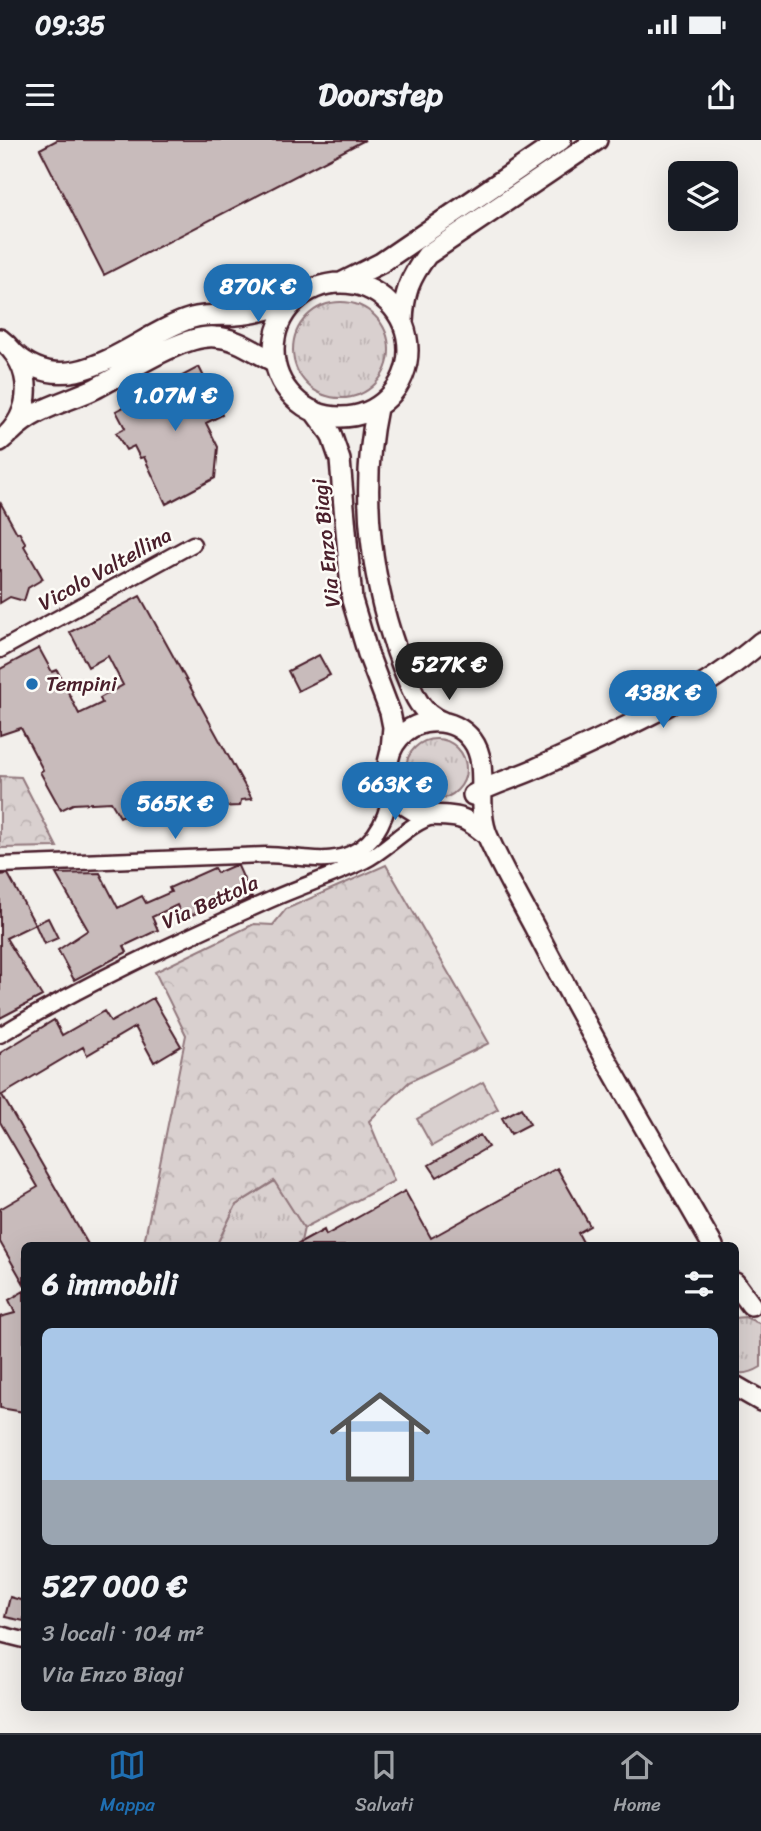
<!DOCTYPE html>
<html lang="it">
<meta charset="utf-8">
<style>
body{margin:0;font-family:Sriracha,sans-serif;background:#20242c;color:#f1f3f6;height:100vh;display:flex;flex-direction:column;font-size:26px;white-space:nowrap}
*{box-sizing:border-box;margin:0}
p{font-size:23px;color:#9ea1a6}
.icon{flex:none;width:38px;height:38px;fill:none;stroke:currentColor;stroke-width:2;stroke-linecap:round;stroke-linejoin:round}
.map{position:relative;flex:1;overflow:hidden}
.sheet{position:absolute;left:21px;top:1102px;width:718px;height:469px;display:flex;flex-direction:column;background:#171b24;border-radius:10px;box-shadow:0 7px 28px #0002}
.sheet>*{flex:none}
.fabs{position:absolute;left:668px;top:21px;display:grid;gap:14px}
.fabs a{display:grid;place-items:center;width:70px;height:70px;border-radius:10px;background:#171b24;box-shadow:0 7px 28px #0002;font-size:35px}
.price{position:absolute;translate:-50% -60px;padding:0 16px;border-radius:24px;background:#1f6fb2;color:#fff;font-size:23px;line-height:46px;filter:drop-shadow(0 2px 4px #0008)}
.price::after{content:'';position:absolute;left:50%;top:42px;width:21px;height:16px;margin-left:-10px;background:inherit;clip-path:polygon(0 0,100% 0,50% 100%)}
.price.on{background:#222;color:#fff}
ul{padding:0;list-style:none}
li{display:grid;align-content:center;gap:14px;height:371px;padding:0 21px}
li span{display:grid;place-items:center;height:217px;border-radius:10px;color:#555}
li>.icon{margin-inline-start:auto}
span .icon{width:126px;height:126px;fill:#fffc;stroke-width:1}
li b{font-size:30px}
h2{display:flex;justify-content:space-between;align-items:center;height:84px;padding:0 21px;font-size:30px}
.status{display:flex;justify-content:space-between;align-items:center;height:49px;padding:0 35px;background:#171b24;direction:ltr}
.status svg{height:19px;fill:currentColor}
header{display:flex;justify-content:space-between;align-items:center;height:91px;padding:0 21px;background:#171b24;font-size:32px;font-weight:700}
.tab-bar{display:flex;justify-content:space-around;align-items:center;height:98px;border-top:2px solid #363941;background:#171b24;font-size:19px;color:#9ea1a6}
.tab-bar a{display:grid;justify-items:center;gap:4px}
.tab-bar .on{color:#1f6fb2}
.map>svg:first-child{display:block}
.grass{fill:url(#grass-tufts);stroke:#92787d;stroke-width:2}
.forest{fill:url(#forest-crowns);stroke:#92787d;stroke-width:2}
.garden{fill:#d9d0cf;stroke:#92787d;stroke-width:2}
.building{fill:#c8bbbb;stroke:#4a1f2b;stroke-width:2}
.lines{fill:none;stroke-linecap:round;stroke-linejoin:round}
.street-casing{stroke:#4a1f2b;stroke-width:19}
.secondary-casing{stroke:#4a1f2b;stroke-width:24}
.street{stroke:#fdfcf7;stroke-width:14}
.secondary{stroke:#fdfcf7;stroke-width:19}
.poi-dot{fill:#1f6fb2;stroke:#fdfcf7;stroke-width:2.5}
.labels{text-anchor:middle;stroke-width:5;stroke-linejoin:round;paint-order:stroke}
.street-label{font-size:21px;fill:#4a1f2b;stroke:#fdfcf7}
.poi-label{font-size:21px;fill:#4a1f2b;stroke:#fdfcf7;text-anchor:start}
</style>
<div class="status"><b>09:35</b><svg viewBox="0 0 49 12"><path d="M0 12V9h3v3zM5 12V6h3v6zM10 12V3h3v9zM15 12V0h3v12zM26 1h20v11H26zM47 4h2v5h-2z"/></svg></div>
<header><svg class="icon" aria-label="menu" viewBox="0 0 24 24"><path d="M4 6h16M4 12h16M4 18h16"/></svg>Doorstep<svg class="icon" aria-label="share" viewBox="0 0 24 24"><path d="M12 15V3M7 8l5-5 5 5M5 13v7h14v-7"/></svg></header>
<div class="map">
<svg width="761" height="1593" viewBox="0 0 761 1593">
<defs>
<pattern id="grass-tufts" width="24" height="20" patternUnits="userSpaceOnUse" patternTransform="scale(1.75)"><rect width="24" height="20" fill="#d9d0cf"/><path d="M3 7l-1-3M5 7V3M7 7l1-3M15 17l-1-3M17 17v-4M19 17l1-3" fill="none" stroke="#bcb2b2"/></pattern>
<pattern id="forest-crowns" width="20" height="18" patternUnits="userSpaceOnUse" patternTransform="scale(1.75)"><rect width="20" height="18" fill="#d9d0cf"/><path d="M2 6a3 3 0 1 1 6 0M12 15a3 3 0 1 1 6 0" fill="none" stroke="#bcb2b2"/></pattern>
</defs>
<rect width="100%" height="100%" fill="#f2efeb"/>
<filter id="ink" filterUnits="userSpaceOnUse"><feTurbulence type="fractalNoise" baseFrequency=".0143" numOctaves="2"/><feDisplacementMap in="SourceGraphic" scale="14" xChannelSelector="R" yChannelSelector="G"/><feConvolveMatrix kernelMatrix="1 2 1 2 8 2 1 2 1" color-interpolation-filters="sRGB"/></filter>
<g filter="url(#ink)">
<!-- grass -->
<path class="grass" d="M293 210a48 48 0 1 1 96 0a48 48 0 1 1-96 0Z
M406 629a30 30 0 1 1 60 0a30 30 0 1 1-60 0Z
M275 1041 304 1088 300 1106H216L236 1065Z
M745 1177 761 1184V1227C753 1232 744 1235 735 1232V1178Z"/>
<!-- forest -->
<path class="forest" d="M0 636 21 637 57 707 0 708Z
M386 725 489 903 409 942 369 981 394 1041 304 1088 274 1041 236 1065 216 1106H171L144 1103 186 895 155 832 254 784 273 785 286 769Z"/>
<!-- garden -->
<path class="garden" d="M483 942 498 969 432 1006 417 979Z"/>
<!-- building -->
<path class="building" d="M57 0H365L104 135 40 9Z
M199 227 208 245 216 242 223 258 216 262 222 275 206 283 218 307 215 338 166 364 144 317 140 318 134 306 126 310 116 293 125 288 116 271Z
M0 362 17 393 19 392 26 404 24 406 43 439 28 448 24 461 10 457 0 463Z
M140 456 252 659 241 660 240 666 212 667 195 672 193 662H162L145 670 143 665 120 677 111 662 73 664 61 670 40 632 43 630 21 588 0 595V529L39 508 52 532 57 530 79 574 102 563 100 558 123 545 108 516 88 527 70 492Z
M319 515 330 535 298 551 288 531Z
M233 726H238L252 757 238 764 235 756 183 779 177 765 152 777 158 790 124 806 127 812 74 840 58 810 88 790 56 734 100 733 118 768 142 756 146 763 171 752 169 748 214 728 217 733Z
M8 734 35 784 6 798 42 856 0 878V735Z
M48 778 58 798 44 804 35 784Z
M153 858 181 906 154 922 135 887 87 915 83 907 2 955 89 1106H24V1144L0 1102V1069L38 1047 0 982V913L54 880 62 895 104 871 111 882Z
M521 968 530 984 511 994 502 978Z
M480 995 488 1007 437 1037 429 1025Z
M557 1028 590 1086 578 1093 585 1106H295L324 1090 326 1095 405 1051 431 1098Z
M24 1151V1272L0 1268V1177L15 1173 9 1160Z
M10 1457 24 1461V1481L5 1477Z"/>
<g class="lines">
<!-- street casing -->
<g class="street-casing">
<path id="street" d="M0 510 193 404
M0 725C89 722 177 718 266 715 293 715 325 725 350 714 377 702 391 672 390 644
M0 895C84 844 172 804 261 764 295 748 331 737 364 721 389 709 408 683 435 676
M0 1494 24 1500"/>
</g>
<!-- secondary casing -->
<g class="secondary-casing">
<path id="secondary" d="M343 142 381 123 561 0
M274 210a67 67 0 1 1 134 0a67 67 0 1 1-134 0Z
M403 182C404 153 409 139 427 115L597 0
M0 199C35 226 35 274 0 301
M14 213C72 267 136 194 192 178 206 174 221 176 236 175 255 174 275 168 294 162
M377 268C359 353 371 447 403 528 412 550 418 573 443 582
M314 271 331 294 340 320 352 460 368 514 390 572 393 587 391 609
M11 292C34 269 63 263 92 250 123 235 182 194 215 197 238 198 255 213 275 222
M473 655C493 643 516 638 537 628 615 592 696 559 761 502
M487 695C478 688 470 681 460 678 449 675 439 676 429 675 407 672 390 654 388 632 387 620 391 607 399 598 418 576 454 576 472 600 491 625 474 666 488 697 502 729 520 760 537 792 592 898 653 1002 713 1106
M735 1143 751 1165
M735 1246 761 1261"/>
</g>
<!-- street -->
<use href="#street" class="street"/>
<!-- secondary -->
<use href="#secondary" class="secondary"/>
</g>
</g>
<!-- markers -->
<circle class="poi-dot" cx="32" cy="544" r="7"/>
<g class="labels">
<!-- street labels -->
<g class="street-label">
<text transform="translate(326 403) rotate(-96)" y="7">Via Enzo Biagi</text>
<text transform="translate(105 429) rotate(-29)" y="7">Vicolo Valtellina</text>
<text transform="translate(210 762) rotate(-24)" y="7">Via Bettola</text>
</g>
<!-- poi labels -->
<g class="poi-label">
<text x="46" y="551">Tempini</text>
</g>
</g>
</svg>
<div class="fabs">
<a><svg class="icon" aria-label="layers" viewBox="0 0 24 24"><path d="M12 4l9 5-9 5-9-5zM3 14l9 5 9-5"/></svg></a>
</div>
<b class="price" style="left:258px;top:184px">870K €</b>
<b class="price" style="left:175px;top:293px">1.07M €</b>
<b class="price on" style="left:449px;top:562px">527K €</b>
<b class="price" style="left:663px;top:590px">438K €</b>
<b class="price" style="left:395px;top:682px">663K €</b>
<b class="price" style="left:175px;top:701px">565K €</b>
<section class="sheet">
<h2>6 immobili<svg class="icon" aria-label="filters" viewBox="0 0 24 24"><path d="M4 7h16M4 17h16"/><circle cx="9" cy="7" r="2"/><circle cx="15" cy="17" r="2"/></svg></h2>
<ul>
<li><span style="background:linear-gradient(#a9c7e8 70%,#9aa5b1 0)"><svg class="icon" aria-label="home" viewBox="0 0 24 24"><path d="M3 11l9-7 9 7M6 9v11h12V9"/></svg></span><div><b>527 000 €</b><p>3 locali · 104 m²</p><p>Via Enzo Biagi</p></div></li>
</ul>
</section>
</div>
<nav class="tab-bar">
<a class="on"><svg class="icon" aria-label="map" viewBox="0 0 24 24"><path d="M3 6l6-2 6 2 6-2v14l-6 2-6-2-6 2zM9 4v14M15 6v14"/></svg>Mappa</a>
<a><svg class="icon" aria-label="saved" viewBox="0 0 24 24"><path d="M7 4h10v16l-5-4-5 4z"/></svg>Salvati</a>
<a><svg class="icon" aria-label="home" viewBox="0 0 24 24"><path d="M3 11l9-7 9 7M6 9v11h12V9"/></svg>Home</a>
</nav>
